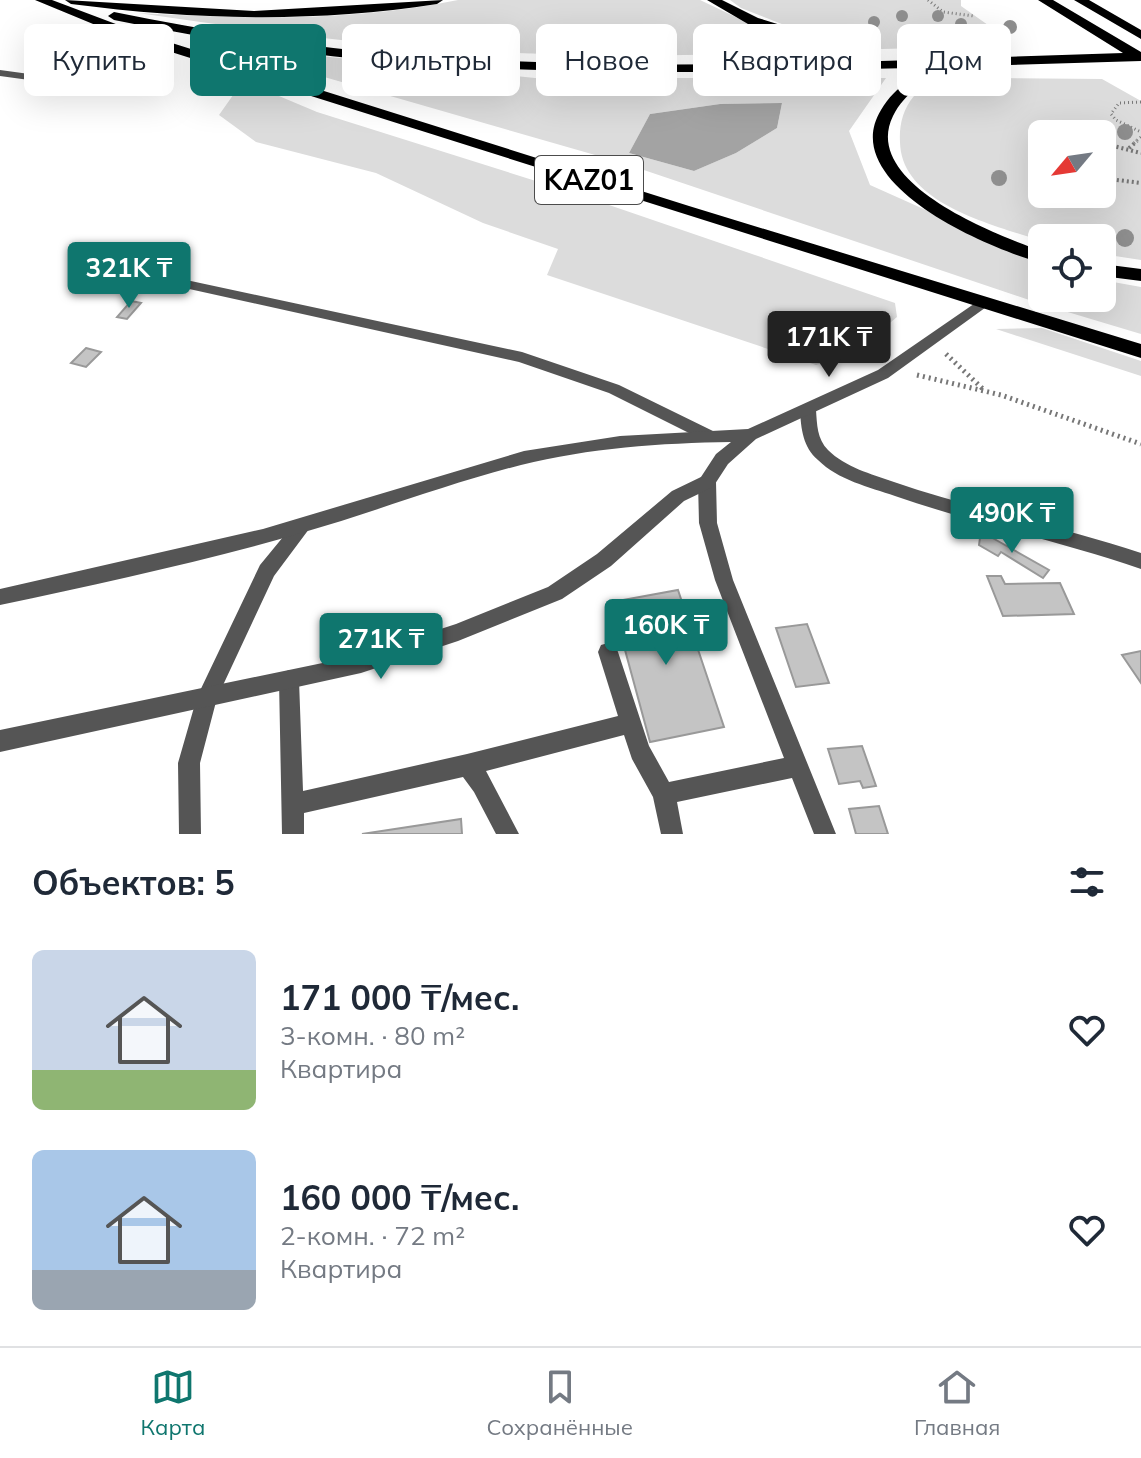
<!DOCTYPE html>
<html lang="ru">
<meta charset="utf-8">
<style>
body{margin:0;font-family:Mulish,sans-serif;background:#f6f6f7;color:#1f2937;height:100vh;display:flex;flex-direction:column;font-size:30px;white-space:nowrap}
*{box-sizing:border-box;margin:0}
p{font-size:26px;color:#747a83}
.icon{flex:none;width:44px;height:44px;fill:none;stroke:currentColor;stroke-width:2;stroke-linecap:round;stroke-linejoin:round}
.map{position:relative;height:834px;overflow:hidden}
.panel{display:flex;flex-direction:column;background:#fff;flex:1}
.panel>*{flex:none}
.hud{position:absolute;left:24px;top:24px;width:1094px;height:72px;display:flex;gap:16px}
.needle{width:52px;rotate:241deg}
.buttons{position:absolute;left:1028px;top:120px;display:grid;gap:16px}
.buttons a{display:grid;place-items:center;width:88px;height:88px;border-radius:12px;background:#fff;box-shadow:0 8px 32px #0002;font-size:40px}
.price{position:absolute;translate:-50% -68px;padding:0 18px;border-radius:8px;background:#0f766e;color:#fff;font-size:26px;line-height:52px;filter:drop-shadow(0 2px 4px #0008)}
.price::after{content:'';position:absolute;left:50%;top:48px;width:24px;height:18px;margin-left:-12px;background:inherit;clip-path:polygon(0 0,100% 0,50% 100%)}
.price.on{background:#222;color:#fff}
ul{padding:0;list-style:none}
li{display:flex;align-items:center;gap:24px;height:200px;padding:0 32px}
li span{display:grid;place-items:center;flex:none;width:224px;height:160px;border-radius:12px;color:#555}
li>.icon{margin-inline-start:auto}
span .icon{width:96px;height:96px;fill:#fffc;stroke-width:1}
li b{font-size:34px}
h2{display:flex;justify-content:space-between;align-items:center;height:96px;padding:0 32px;font-size:34px}
.tag{padding:0 28px;border-radius:12px;background:#fff;box-shadow:0 8px 32px #0002;font-size:28px;line-height:72px}
.tag.on{background:#0f766e;color:#fff}
.tab-bar{display:flex;justify-content:space-around;align-items:center;height:112px;border-top:2px solid #e0e1e3;background:#fff;font-size:22px;color:#747a83}
.tab-bar a{display:grid;justify-items:center;gap:4px}
.tab-bar .on{color:#0f766e}
.map>svg:first-child{display:block}
.green{fill:#dcdcdc;fill-rule:evenodd}
.water{fill:#a3a3a3}
.building{fill:#c4c4c4;stroke:#999;stroke-width:2}
.lines{fill:none;stroke-linecap:round;stroke-linejoin:round}
.path-far2{stroke:#777;stroke-width:3;stroke-dasharray:1 3;stroke-linecap:butt}
.path-far1{stroke:#777;stroke-width:4;stroke-dasharray:2 3;stroke-linecap:butt}
.path{stroke:#777;stroke-width:5;stroke-dasharray:2 4;stroke-linecap:butt}
.service{fill:#555;fill-rule:evenodd}
.tertiary{fill:#555;fill-rule:evenodd}
.trunk{fill:#000;fill-rule:evenodd}
.tree{fill:#8f8f8f}
.labels{text-anchor:middle;stroke-width:7;stroke-linejoin:round;paint-order:stroke}
.shield{fill:#fff;stroke:#4c4c4c;stroke-width:2}
.shield-label{font-size:28px;font-weight:bold;fill:#000}
</style>
<div class="map">
<svg width="1141" height="834" viewBox="0 0 1141 834">
<rect width="100%" height="100%" fill="#fff"/>
<!-- green -->
<path class="green" d="M458 0H700L769 33 838 52C709 55 580 58 451 50 346 43 242 28 138 13 245 19 352 22 458 0Z
M730 0H961V6L988 25 1001 46 882 49 820 39 741 8Z
M213 45 535 78H886L849 131 870 185 1042 262V298H1102V280L1141 287V334L1041 304 623 163ZM782 103 777 128 736 153 694 171 629 153 650 114 720 104Z
M993 78 1102 79 1141 101V260L1102 254V238H1042V241C994 225 901 204 900 142 899 125 903 109 914 96ZM1042 134H1102V194H1042Z
M243 81 317 112 577 194 895 303 897 317 854 353 816 365 547 275 558 249 483 223 376 173 256 142 219 115Z
M1042 328 1141 361V376L996 329Z"/>
<!-- water -->
<path class="water" d="M782 103 777 128 736 153 694 171 629 153 650 114 720 104Z"/>
<!-- building -->
<path class="building" d="M131 301 141 303 127 319 117 317Z
M86 348 101 352 86 367 71 363Z
M989 536 1049 570 1043 578 1001 552 998 556 979 545 980 538Z
M987 576H1001L1005 584 1060 583 1074 614 1003 616Z
M678 590 724 727 650 742 612 602Z
M807 624 829 683 796 687 776 628Z
M1141 651V683L1122 655Z
M862 746 876 786 863 788 860 781 839 784 828 749Z
M879 806 888 834H856L849 809Z
M461 819 462 834H362Z"/>
<g class="lines">
<!-- path-far2 -->
<path class="path-far2" d="M928 0 943 12 974 16
M1141 102 1119 103 1111 114 1116 120 1141 132
M1134 143 1141 137"/>
<!-- path-far1 -->
<path class="path-far1" d="M1102 143 1141 153
M1129 148 1137 141
M1102 178 1141 183"/>
<!-- path -->
<path class="path" d="M946 354 985 391
M917 375 1001 395 1141 444"/>
<!-- service -->
<path class="service" d="M0 70 88 82 93 85 88 88 0 76Z
M149 272 522 352 619 385 715 432 717 436 715 440H703L609 393 519 362 144 279 142 276Z
M808 404 816 410C817 424 817 439 828 450 845 467 871 474 894 482 975 510 1060 526 1141 553V569C1060 541 976 524 895 496 869 487 838 480 818 460 803 447 801 429 800 410Z
M707 475 713 477 716 482 717 523 733 580 836 834H814L792 778 677 802 683 834H661L653 797 632 759 624 735 486 771 519 834H496L474 792 463 777 304 813V834H282L279 680 282 673 289 670 296 673 299 680 303 791 467 754 618 716 598 652 601 645 608 643 615 645 618 652 649 746 669 782 784 758 715 580 699 523 698 482 701 477Z
M303 518 309 520 312 525 274 576 217 698 200 763 201 834H179L178 763 197 697 260 565 297 520Z"/>
<!-- tertiary -->
<path class="tertiary" d="M984 297 991 302 989 305 888 378 756 439 728 464 713 487 684 501 611 566 562 599 458 641 361 673 0 752V730L361 655 456 624 548 587 597 554 672 491 701 477 716 454 731 442C661 443 589 448 521 465 446 484 375 512 301 533 202 562 101 583 0 605V589L263 529 524 451 620 436 748 429 878 370Z"/>
<!-- trunk -->
<path class="trunk" d="M35 0H52L137 32 689 206 1141 344V358L127 38Z
M65 0 254 11 443 0 437 4C314 23 194 20 71 4Z
M707 0H722L758 18 881 56 874 60 748 24Z
M1038 0H1053L1141 52V61L947 67 953 71 951 74C926 80 905 92 893 116 860 183 996 235 1042 251V263C989 249 836 184 881 110 896 85 917 74 945 67 750 72 553 78 359 59 276 51 195 36 114 20L108 16 114 12C195 28 277 43 360 51 613 75 870 61 1123 53Z
M1074 0H1089L1141 30V39Z
M1102 264 1141 269V281L1102 276Z"/>
</g>
<!-- trees -->
<g class="tree">
<circle cx="902" cy="16" r="6"/>
<circle cx="938" cy="16" r="6"/>
<circle cx="874" cy="22" r="6"/>
<circle cx="961" cy="24" r="6"/>
<circle cx="1010" cy="27" r="7"/>
<circle cx="739" cy="39" r="7"/>
<circle cx="1125" cy="132" r="8"/>
<circle cx="999" cy="178" r="8"/>
<circle cx="1125" cy="238" r="9"/>
</g>
<g class="labels">
<!-- shield labels -->
<rect class="shield" x="535" y="156" width="108" height="48" rx="6"/>
<g class="shield-label">
<text x="589" y="190">KАZ01</text>
</g>
</g>
</svg>
<div class="buttons">
<a><svg class="needle" viewBox="-14 -14 28 28"><path d="M0-13l5 13h-10z" fill="#e53935"/><path d="M0 13l5-13h-10z" fill="#747a83"/></svg></a>
<a><svg class="icon" aria-label="locate" viewBox="0 0 24 24"><circle cx="12" cy="12" r="6"/><path d="M12 2v4M12 18v4M2 12h4M18 12h4"/></svg></a>
</div>
<b class="price" style="left:129px;top:310px">321K ₸</b>
<b class="price on" style="left:829px;top:379px">171K ₸</b>
<b class="price" style="left:1012px;top:555px">490K ₸</b>
<b class="price" style="left:666px;top:667px">160K ₸</b>
<b class="price" style="left:381px;top:681px">271K ₸</b>
<div class="hud">
<a class="tag">Купить</a>
<a class="tag on">Снять</a>
<a class="tag">Фильтры</a>
<a class="tag">Новое</a>
<a class="tag">Квартира</a>
<a class="tag">Дом</a>
</div>
</div>
<section class="panel">
<h2>Объектов: 5<svg class="icon" aria-label="filters" viewBox="0 0 24 24"><path d="M4 7h16M4 17h16"/><circle cx="9" cy="7" r="2"/><circle cx="15" cy="17" r="2"/></svg></h2>
<ul>
<li><span style="background:linear-gradient(#c9d6e8 75%,#8fb573 0)"><svg class="icon" aria-label="home" viewBox="0 0 24 24"><path d="M3 11l9-7 9 7M6 9v11h12V9"/></svg></span><div><b>171 000 ₸/мес.</b><p>3-комн. · 80 m²</p><p>Квартира</p></div><svg class="icon" aria-label="heart" viewBox="0 0 24 24"><path d="M12 20l-8-8c-3-5 5-10 8-4 3-6 11-1 8 4z"/></svg></li>
<li><span style="background:linear-gradient(#a9c7e8 75%,#9aa5b1 0)"><svg class="icon" aria-label="home" viewBox="0 0 24 24"><path d="M3 11l9-7 9 7M6 9v11h12V9"/></svg></span><div><b>160 000 ₸/мес.</b><p>2-комн. · 72 m²</p><p>Квартира</p></div><svg class="icon" aria-label="heart" viewBox="0 0 24 24"><path d="M12 20l-8-8c-3-5 5-10 8-4 3-6 11-1 8 4z"/></svg></li>
</ul>
</section>
<nav class="tab-bar">
<a class="on"><svg class="icon" aria-label="map" viewBox="0 0 24 24"><path d="M3 6l6-2 6 2 6-2v14l-6 2-6-2-6 2zM9 4v14M15 6v14"/></svg>Карта</a>
<a><svg class="icon" aria-label="saved" viewBox="0 0 24 24"><path d="M7 4h10v16l-5-4-5 4z"/></svg>Сохранённые</a>
<a><svg class="icon" aria-label="home" viewBox="0 0 24 24"><path d="M3 11l9-7 9 7M6 9v11h12V9"/></svg>Главная</a>
</nav>
